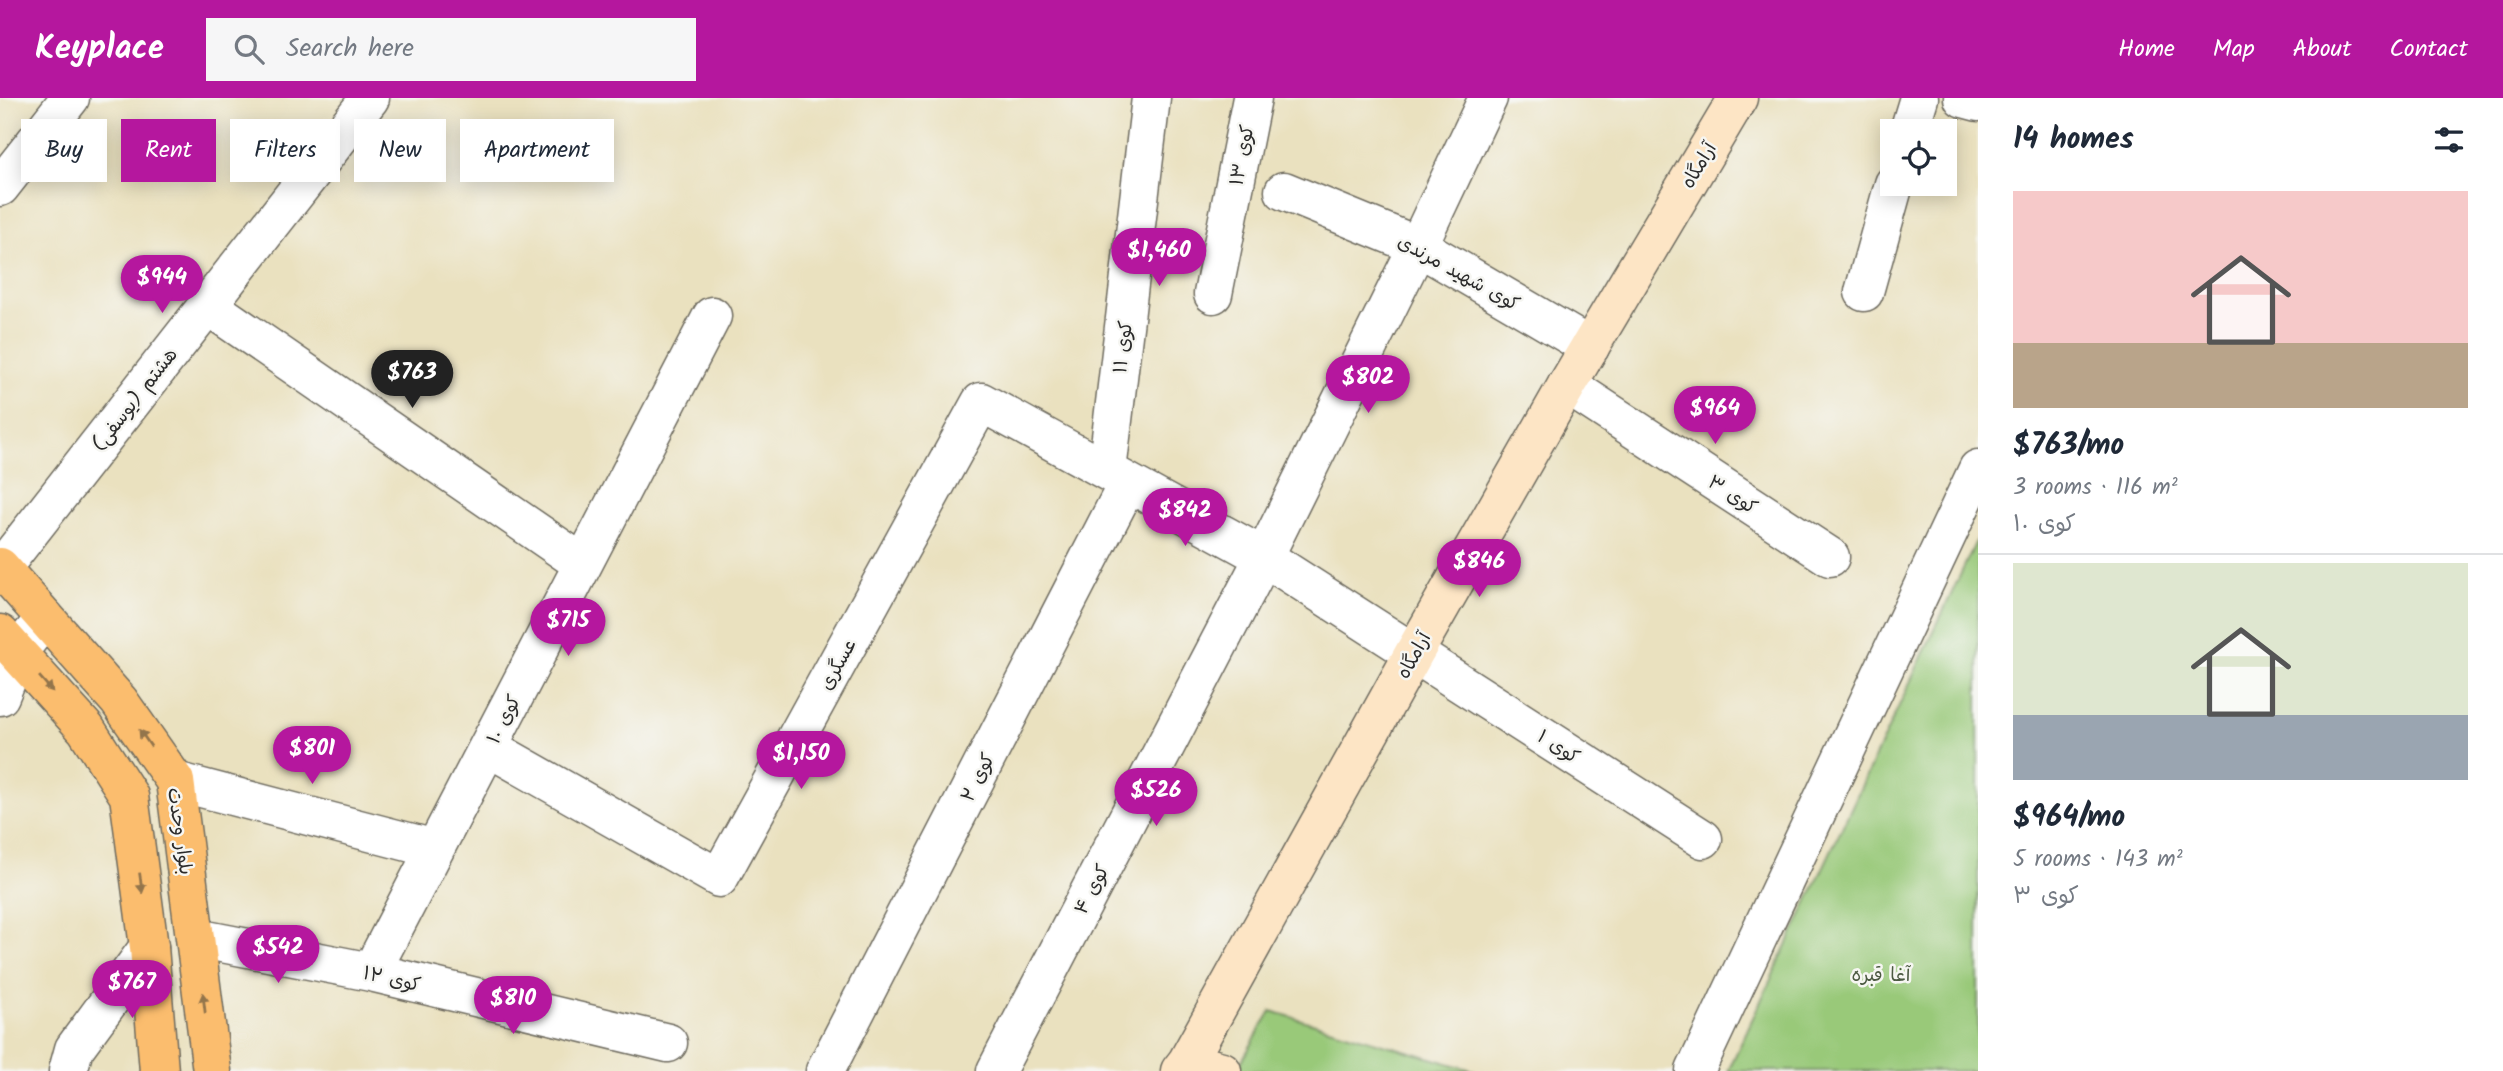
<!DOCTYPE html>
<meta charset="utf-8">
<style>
body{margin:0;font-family:Kalam,"Playpen Sans Arabic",sans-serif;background:#f6f6f7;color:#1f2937;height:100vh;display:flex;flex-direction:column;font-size:26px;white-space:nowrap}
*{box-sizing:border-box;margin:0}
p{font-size:23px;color:#747a83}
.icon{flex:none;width:38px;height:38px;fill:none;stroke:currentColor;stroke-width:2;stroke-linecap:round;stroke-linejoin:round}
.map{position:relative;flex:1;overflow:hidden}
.panel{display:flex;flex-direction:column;background:#fff;width:525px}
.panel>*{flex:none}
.guide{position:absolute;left:21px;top:21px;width:665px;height:63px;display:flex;gap:14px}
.fabs{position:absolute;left:1880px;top:21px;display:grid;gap:14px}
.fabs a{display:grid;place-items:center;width:77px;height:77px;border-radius:0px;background:#fff;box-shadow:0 4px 18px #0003;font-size:35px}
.price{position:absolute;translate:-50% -60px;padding:0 16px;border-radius:24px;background:#b5179e;color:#fff;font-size:23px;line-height:46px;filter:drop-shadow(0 2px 4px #0008)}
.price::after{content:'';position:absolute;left:50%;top:42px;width:21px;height:16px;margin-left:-10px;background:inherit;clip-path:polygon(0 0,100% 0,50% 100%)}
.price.active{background:#222;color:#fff}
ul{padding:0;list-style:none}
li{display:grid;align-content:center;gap:14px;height:371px;padding:0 35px}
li+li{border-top:2px solid #e0e1e3}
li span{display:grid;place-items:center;height:217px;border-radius:0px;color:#555}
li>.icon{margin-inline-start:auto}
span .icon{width:126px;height:126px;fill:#fffc;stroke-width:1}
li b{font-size:30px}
h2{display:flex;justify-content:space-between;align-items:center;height:84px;padding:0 35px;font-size:30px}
.tag{padding:0 24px;border-radius:0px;background:#fff;box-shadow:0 4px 18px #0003;font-size:24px;line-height:63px}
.tag.active{background:#b5179e;color:#fff}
header{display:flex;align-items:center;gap:42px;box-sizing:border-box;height:98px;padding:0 35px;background:#b5179e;color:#fff}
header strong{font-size:33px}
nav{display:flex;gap:38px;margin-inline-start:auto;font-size:24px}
.search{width:490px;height:63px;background:#f6f6f7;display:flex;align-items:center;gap:18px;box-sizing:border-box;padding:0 24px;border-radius:0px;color:#747a83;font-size:26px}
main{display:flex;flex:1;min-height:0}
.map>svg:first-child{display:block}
.green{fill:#99c979;stroke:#627a52;stroke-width:2}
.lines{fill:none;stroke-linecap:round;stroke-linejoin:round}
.street-casing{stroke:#6e6b5f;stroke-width:41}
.secondary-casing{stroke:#6e6b5f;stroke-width:41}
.primary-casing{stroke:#6e6b5f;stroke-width:41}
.street{stroke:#fff;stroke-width:38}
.secondary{stroke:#fde5c5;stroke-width:38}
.primary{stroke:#fbbd6e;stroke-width:38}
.oneway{fill:#93744c}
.labels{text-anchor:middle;stroke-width:5;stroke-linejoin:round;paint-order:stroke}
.street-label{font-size:19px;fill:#2b2b2b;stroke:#f6f6f2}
.park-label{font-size:19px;fill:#4c5a42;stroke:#f6f6f2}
</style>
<header>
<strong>Keyplace</strong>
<div class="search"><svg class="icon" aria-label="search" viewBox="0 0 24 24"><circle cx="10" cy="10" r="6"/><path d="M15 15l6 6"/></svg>Search here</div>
<nav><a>Home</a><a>Map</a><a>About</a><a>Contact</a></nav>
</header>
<main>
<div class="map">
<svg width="1978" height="973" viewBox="0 0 1978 973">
<rect width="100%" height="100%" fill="#f6f6f2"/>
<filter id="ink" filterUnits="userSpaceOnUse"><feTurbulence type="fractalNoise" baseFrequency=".0143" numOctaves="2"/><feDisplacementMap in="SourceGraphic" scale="14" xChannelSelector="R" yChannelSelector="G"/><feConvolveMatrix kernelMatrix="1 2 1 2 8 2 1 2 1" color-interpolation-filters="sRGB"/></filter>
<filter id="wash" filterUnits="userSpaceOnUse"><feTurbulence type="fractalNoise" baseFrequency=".00686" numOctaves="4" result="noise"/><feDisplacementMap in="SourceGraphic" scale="28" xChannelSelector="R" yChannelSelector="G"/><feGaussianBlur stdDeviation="1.57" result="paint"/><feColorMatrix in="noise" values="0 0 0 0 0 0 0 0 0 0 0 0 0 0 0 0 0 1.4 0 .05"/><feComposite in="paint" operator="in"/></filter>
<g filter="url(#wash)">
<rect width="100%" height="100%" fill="#eae1bf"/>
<!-- green -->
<path class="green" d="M1978 439V973H1728Z
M1271 913 1475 973H1236Z"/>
</g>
<g filter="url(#ink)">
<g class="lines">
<!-- street casing -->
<g class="street-casing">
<path id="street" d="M1963 0 1978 4
M1909 33 1919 0
M0 89 70 0
M1284 93 1418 148 1590 249
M1864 194 1894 86
M1213 196 1252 0
M207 207 583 466
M1567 287 1830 459
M1107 373 1151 0
M0 472 370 0
M0 598 18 554 45 520
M488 649 719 780 981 304 1264 459 1703 741
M175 683 435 751
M196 840 371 874 668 945
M371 874 712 218
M68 973 74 951 149 849
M825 973 1128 385
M996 973 1264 459 1418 148 1488 0
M1695 973 1978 371"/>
</g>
<!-- secondary casing -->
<g class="secondary-casing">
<path id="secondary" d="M1187 964 1222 973
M1180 973 1187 964 1414 555 1567 287 1738 0"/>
</g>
<!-- primary casing -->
<g class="primary-casing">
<path id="primary" d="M0 469 119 603 175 683 212 973
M0 536 86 631 129 698 149 849 159 973"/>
</g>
<!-- street -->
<use href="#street" class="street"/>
<!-- secondary -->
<use href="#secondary" class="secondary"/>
<!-- primary -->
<use href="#primary" class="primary"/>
</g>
<!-- one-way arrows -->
<defs><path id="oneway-solid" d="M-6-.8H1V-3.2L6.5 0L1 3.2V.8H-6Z" transform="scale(1.75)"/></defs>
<g class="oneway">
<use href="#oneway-solid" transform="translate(46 586) rotate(49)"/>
<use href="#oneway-solid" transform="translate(145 640) rotate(-125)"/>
<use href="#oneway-solid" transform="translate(141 785) rotate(82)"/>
<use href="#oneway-solid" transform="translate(204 905) rotate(-97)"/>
</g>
</g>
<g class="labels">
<!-- street labels -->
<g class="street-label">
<text transform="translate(1241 57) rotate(-79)" y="7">کوی ۱۳</text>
<text transform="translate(1698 67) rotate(-59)" y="7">آرامگاه</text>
<text transform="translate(1459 174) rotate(29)" y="7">کوی شهید مرندی</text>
<text transform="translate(1122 249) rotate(-83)" y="7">کوی ۱۱</text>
<text transform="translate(134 301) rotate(-52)" y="7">هشتم (یوسفی)</text>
<text transform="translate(1733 396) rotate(33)" y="7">کوی ۳</text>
<text transform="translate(1413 557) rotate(-61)" y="7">آرامگاه</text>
<text transform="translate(837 566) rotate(-61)" y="7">عسگری</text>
<text transform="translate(503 621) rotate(-63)" y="7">کوی ۱۰</text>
<text transform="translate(1559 648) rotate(33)" y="7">کوی ۱</text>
<text transform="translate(977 679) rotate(-63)" y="7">کوی ۲</text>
<text transform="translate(181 733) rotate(82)" y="7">بلوار وحدت</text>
<text transform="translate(1091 791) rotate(-62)" y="7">کوی ۴</text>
<text transform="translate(392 880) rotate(13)" y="7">کوی ۱۲</text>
</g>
<!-- park labels -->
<g class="park-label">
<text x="1881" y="883">آغا قبره</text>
</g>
</g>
</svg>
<div class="fabs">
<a><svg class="icon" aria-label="locate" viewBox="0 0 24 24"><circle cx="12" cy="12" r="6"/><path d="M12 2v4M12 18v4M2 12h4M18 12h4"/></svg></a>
</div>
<b class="price" style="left:1159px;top:190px">$1,460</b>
<b class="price" style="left:162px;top:217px">$944</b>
<b class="price active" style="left:412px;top:312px">$763</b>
<b class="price" style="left:1368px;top:317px">$802</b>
<b class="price" style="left:1715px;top:348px">$964</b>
<b class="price" style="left:1185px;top:450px">$842</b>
<b class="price" style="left:1479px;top:501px">$846</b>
<b class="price" style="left:568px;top:560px">$715</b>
<b class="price" style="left:312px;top:688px">$801</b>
<b class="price" style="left:801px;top:693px">$1,150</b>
<b class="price" style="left:1156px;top:730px">$526</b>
<b class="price" style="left:278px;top:887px">$542</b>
<b class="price" style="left:132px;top:922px">$767</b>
<b class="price" style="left:513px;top:938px">$810</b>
<div class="guide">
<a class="tag">Buy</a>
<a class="tag active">Rent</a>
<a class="tag">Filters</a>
<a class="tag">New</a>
<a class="tag">Apartment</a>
</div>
</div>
<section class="panel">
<h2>14 homes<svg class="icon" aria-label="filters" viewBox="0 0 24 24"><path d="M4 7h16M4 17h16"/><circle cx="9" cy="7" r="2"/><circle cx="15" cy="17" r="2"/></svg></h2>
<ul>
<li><span style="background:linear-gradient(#f6c9c9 70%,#b9a48a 0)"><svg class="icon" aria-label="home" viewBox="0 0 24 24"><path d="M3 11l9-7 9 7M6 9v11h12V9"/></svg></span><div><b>$763/mo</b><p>3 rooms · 116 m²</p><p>کوی ۱۰</p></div></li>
<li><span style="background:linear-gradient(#dfe7d0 70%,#9aa5b1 0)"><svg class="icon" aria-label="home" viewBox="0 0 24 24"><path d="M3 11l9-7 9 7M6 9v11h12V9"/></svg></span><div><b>$964/mo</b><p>5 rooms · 143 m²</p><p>کوی ۳</p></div></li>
</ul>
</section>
</main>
